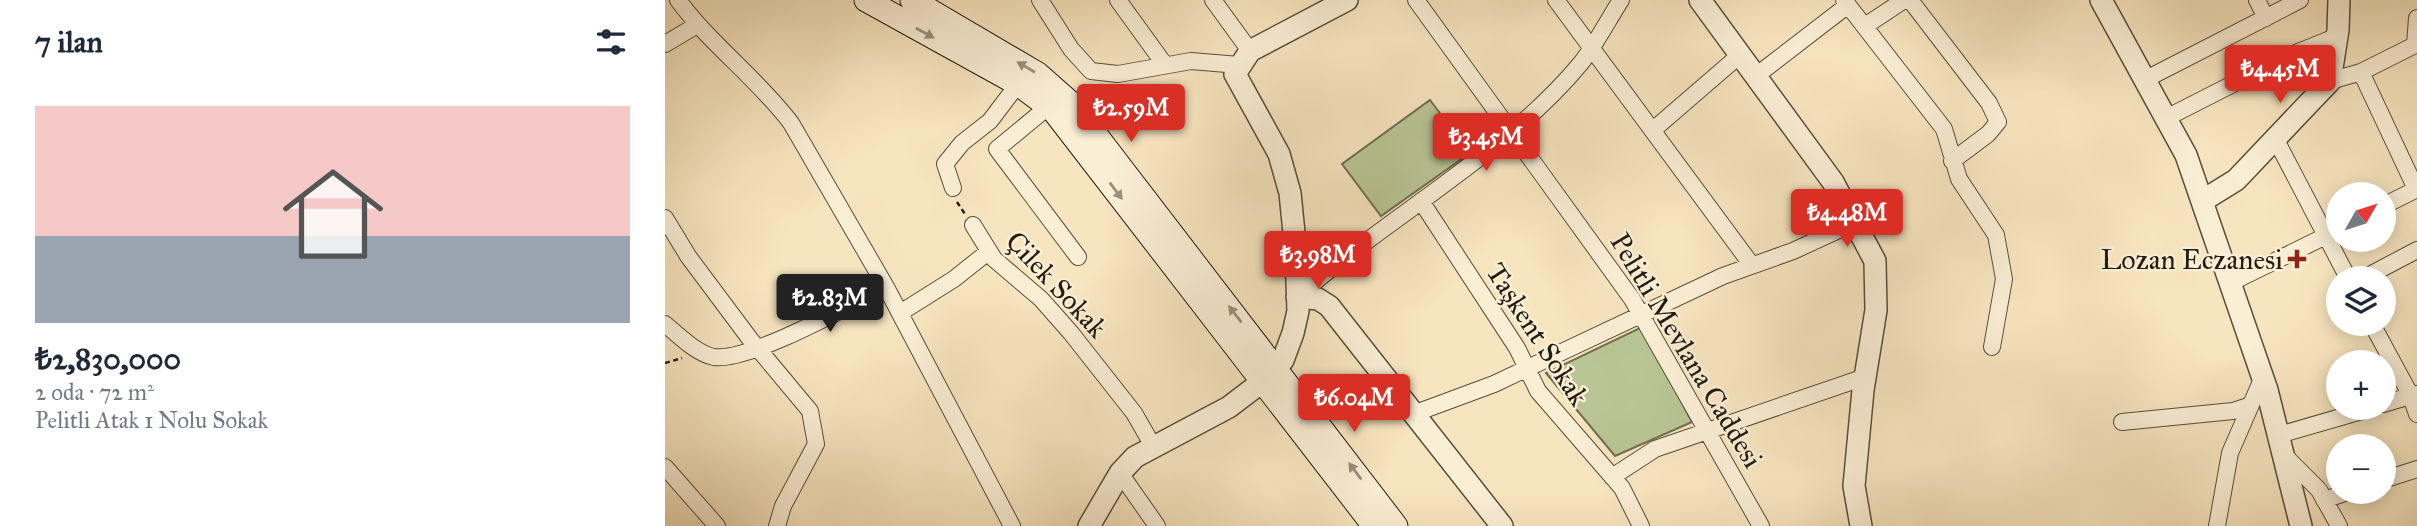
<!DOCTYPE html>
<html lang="tr">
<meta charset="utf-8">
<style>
body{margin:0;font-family:"IM FELL Great Primer",serif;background:#f6f6f7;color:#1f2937;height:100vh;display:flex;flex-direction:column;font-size:26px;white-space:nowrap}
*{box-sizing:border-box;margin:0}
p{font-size:23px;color:#747a83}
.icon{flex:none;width:38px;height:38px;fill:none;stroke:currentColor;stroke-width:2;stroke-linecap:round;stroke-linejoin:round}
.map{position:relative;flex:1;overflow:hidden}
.sheet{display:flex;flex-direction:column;background:#fff;width:665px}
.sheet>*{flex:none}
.needle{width:46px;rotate:51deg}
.tools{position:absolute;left:1661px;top:182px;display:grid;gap:14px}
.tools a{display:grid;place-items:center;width:70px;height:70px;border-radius:50%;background:#fff;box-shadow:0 4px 18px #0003;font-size:35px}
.price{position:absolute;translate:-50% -60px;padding:0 16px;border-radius:7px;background:#d93025;color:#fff;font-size:23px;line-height:46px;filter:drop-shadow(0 2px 4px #0008)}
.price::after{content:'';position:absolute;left:50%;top:42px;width:21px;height:16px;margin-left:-10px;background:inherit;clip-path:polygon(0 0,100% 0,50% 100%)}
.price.current{background:#222;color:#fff}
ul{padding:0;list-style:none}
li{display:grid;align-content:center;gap:14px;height:371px;padding:0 35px}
li span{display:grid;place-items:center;height:217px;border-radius:0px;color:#555}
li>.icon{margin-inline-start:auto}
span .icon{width:126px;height:126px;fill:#fffc;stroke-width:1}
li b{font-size:30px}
h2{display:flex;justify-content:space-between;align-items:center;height:84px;padding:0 35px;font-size:30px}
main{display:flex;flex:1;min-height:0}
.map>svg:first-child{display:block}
.green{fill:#b9c594;stroke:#6e7052;stroke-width:2}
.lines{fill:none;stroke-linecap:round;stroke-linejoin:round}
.minor-casing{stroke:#594e3c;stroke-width:18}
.tertiary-casing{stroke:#594e3c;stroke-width:24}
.secondary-casing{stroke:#241c11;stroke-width:25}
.path{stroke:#241c11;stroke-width:2.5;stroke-dasharray:5 3.5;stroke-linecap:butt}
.minor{stroke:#faeed5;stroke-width:16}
.tertiary{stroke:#faeed5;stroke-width:21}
.secondary{stroke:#faeed5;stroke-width:23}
.oneway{fill:#9a907d}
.poi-dot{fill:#8f2418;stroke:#faeed5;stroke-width:2.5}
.labels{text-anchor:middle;stroke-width:5;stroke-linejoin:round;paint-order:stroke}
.poi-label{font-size:28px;fill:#241c11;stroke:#faeed5;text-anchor:end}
.street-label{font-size:28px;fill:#241c11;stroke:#faeed5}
</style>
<main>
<section class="sheet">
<h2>7 ilan<svg class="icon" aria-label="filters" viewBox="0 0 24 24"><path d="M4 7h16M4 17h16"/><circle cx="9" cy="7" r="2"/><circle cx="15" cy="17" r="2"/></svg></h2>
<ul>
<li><span style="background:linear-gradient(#f6c9c9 60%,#9aa5b1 0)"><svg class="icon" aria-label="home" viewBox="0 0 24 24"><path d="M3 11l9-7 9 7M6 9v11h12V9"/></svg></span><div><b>₺2,830,000</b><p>2 oda · 72 m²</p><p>Pelitli Atak 1 Nolu Sokak</p></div></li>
</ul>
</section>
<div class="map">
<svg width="1752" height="526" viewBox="0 0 1752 526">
<rect width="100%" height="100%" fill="#f7e5bf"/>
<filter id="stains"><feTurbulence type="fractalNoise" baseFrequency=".00286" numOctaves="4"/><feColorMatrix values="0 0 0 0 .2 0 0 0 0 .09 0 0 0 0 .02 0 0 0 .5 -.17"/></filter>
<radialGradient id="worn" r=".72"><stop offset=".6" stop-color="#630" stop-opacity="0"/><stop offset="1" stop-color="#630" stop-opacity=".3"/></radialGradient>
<!-- green -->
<path class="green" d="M765 100 805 153 716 216 677 164Z
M977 327 1027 422 950 456 881 373Z"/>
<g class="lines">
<!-- minor casing -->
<g class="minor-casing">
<path id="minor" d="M13 0C46 45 92 78 126 123L221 287 347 526
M375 0 406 49 426 71 453 74 526 61 574 65
M453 0 500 65
M548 0 585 51
M751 0 967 299 1096 526
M891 0 1086 264
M1179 0 1279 129 1294 179 1331 235 1339 279 1327 347
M1245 0 1324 103 1333 122 1323 134 1287 161
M1592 0 1601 18
M1200 26 1239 0
M0 44 32 25
M1750 45 1752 18
M1696 72 1751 189
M1092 75 1183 5
M1481 79 1635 0
M1665 81 1696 72 1752 44
M384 106 332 149 413 257
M1503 117 1621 57 1673 36
M988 130 1076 54
M1610 138 1683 278
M288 188 280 164 297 143 325 121 353 84
M756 201 852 348 873 391 957 488 976 526
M1718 206 1752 189
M0 218 23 256 85 339 145 411 151 444 118 506 112 526
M308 225 329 259 376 299 406 333 469 413 488 446
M1699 278 1752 250
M1565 283 1673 230
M632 297C721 218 842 153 916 63 931 44 943 20 956 0
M235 313 289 279 323 252
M0 324C13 335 32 354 49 357 84 362 185 305 221 287
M1707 324 1746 396 1752 414
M1718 404 1752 394
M748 414 829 384 1058 276 1128 251 1191 222
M1457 422 1568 411 1583 406
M1614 435 1707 408
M1619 455 1654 490 1674 526
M0 467 52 526
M455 473 492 526
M947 477 990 449 1200 377
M1718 480 1752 469
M1659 500 1683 492
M1552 526 1565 453 1598 377"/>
</g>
<!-- tertiary casing -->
<g class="tertiary-casing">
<path id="tertiary" d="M1035 0 1168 182 1210 261 1211 310 1198 390 1189 486 1196 526
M1436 0 1521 155 1602 390 1636 526
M1537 201 1571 180 1665 81 1673 30 1674 0
M632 297 653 299 664 306 837 526
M424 526 455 473 470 457 564 407 606 375 618 360 628 333 633 311 631 253 625 193 614 154 570 74 585 51 682 0"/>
</g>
<!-- secondary casing -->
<g class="secondary-casing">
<path id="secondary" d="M201 0 353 84 388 110 709 526
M247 0 373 74 408 105 731 526"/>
</g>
<!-- path -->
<path class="path" d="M292 202 300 214
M0 363 17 358"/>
<!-- minor -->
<use href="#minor" class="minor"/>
<!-- tertiary -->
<use href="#tertiary" class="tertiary"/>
<!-- secondary -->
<use href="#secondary" class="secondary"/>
</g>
<!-- one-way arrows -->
<defs><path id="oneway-solid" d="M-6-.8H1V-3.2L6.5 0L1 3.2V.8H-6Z" transform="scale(1.75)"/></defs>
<g class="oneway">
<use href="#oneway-solid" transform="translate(260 33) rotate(29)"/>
<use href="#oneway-solid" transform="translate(361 67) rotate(-150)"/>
<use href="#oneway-solid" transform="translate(451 191) rotate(53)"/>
<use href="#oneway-solid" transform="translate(570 314) rotate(-128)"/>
<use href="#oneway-solid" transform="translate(690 471) rotate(-127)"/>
</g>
<!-- markers -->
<path class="poi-dot" d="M1628.5 248.5h7v7h7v7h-7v7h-7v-7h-7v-7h7z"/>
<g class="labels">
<!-- poi labels -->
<g class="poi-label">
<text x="1618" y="269">Lozan Eczanesi</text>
</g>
<!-- street labels -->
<g class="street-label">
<text transform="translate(392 284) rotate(47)" y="10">Çilek Sokak</text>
<text transform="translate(873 334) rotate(57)" y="10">Taşkent Sokak</text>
<text transform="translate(1022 350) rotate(59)" y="10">Pelitli Mevlana Caddesi</text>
</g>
</g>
<rect width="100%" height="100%" filter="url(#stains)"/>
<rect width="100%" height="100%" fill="url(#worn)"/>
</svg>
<div class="tools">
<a><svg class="needle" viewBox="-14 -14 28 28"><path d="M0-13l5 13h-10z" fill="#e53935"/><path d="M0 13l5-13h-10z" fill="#747a83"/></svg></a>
<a><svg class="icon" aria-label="layers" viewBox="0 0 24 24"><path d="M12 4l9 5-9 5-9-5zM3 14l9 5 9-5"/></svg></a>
<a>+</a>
<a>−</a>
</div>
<b class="price" style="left:1615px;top:105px">₺4.45M</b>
<b class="price" style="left:466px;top:144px">₺2.59M</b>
<b class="price" style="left:821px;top:173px">₺3.45M</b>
<b class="price" style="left:1182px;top:249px">₺4.48M</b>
<b class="price" style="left:653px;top:291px">₺3.98M</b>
<b class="price current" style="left:165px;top:334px">₺2.83M</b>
<b class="price" style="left:689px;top:434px">₺6.04M</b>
</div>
</main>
